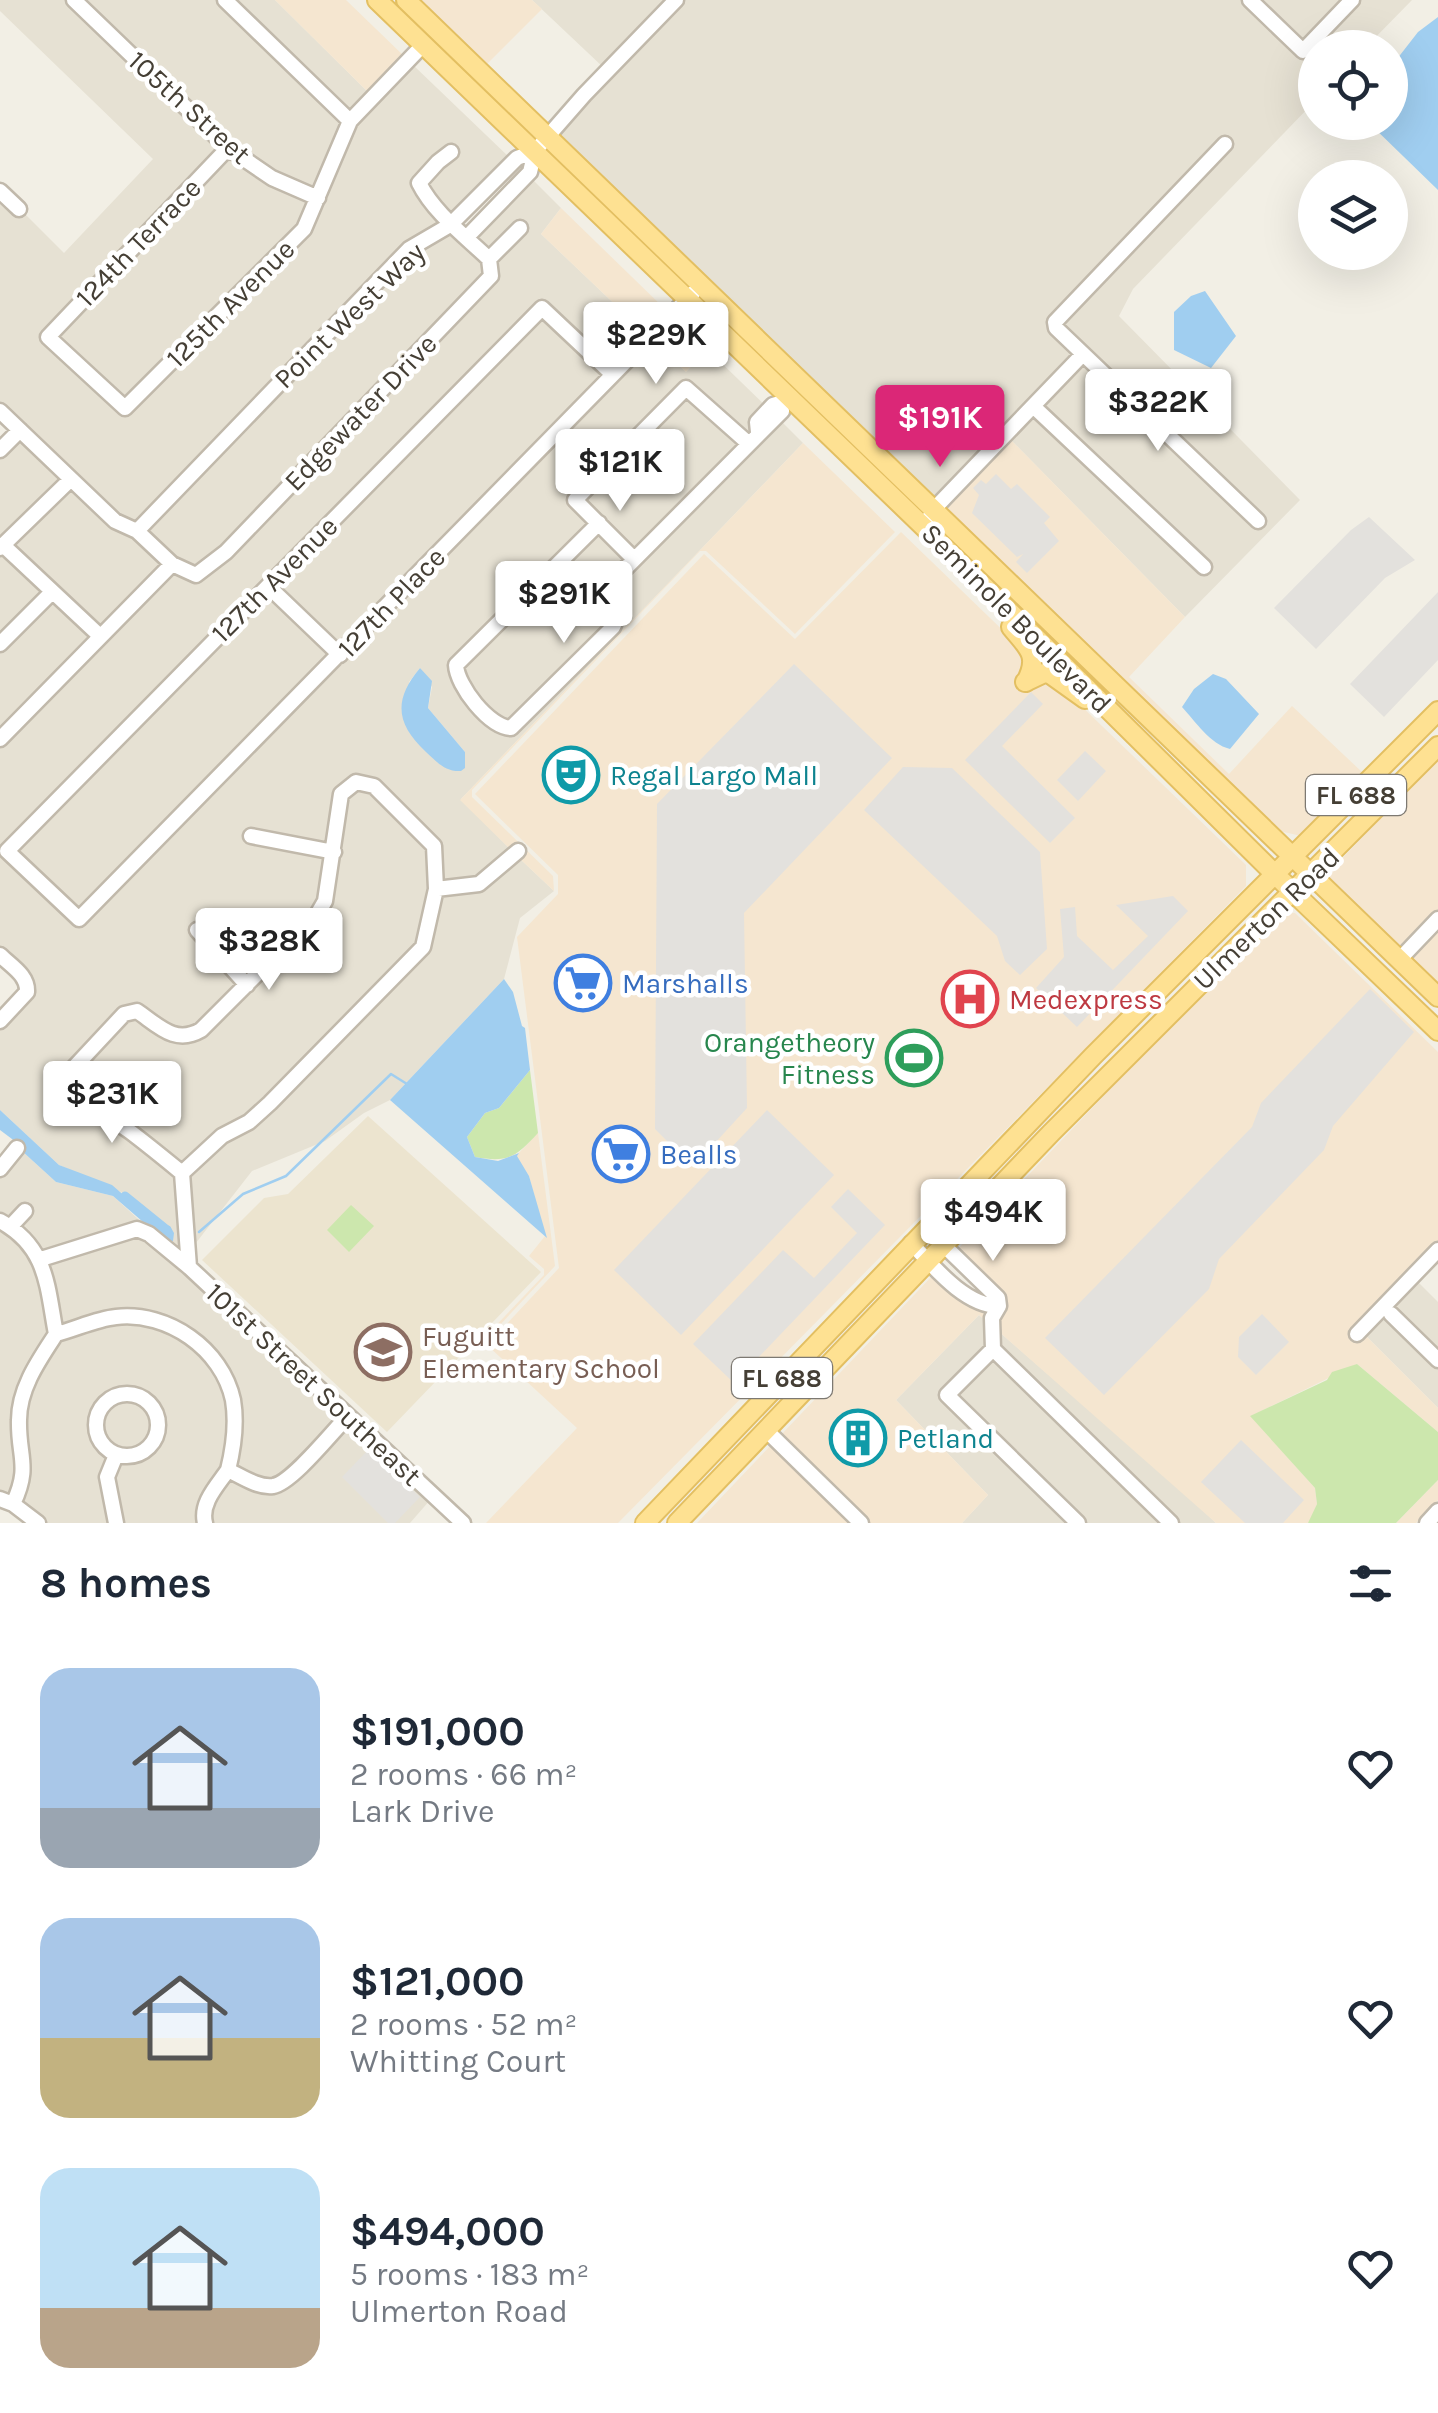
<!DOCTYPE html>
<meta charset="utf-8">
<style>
body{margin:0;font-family:Karla,sans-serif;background:#f6f6f7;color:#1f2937;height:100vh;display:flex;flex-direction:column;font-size:38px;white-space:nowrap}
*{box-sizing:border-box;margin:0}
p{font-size:32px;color:#747a83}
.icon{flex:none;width:55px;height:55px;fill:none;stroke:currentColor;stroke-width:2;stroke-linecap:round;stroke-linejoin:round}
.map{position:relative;height:1523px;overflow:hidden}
.details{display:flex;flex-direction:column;background:#fff;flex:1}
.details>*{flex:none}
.buttons{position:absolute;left:1298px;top:30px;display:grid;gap:20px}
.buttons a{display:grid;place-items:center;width:110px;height:110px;border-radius:50%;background:#fff;box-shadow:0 10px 40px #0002;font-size:50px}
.price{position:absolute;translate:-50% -85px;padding:0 22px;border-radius:10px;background:#fff;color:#222;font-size:32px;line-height:65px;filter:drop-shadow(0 2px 5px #0008)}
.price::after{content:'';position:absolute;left:50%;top:60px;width:30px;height:22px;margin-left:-15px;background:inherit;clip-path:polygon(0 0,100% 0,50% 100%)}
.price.current{background:#db2777;color:#fff}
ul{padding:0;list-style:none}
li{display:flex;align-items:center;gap:30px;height:250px;padding:0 40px}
li span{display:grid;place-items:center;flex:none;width:280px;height:200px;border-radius:30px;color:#555}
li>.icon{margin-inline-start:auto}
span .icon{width:120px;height:120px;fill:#fffc;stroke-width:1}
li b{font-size:42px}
h2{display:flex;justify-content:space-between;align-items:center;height:120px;padding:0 40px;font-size:42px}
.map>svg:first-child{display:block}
.residential{fill:#e6e1d3;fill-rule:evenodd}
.commercial{fill:#f5e6d0}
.education{fill:#ece4cf}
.green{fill:#cce7ad}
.parking{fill:#e3e1dd}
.water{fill:#a0cef0}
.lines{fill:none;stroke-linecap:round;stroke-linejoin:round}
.stream{stroke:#a0cef0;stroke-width:2.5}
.canal{stroke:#a0cef0;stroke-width:9}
.minor-casing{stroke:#c1b9ab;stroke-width:19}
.major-casing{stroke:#e3bf62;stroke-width:22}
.minor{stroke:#fff;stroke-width:14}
.major{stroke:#fee192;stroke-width:18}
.labels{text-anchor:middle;stroke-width:9;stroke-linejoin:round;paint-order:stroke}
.shield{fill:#fff;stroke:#7d7972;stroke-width:2.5}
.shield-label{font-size:25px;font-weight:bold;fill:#453f35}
.street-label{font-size:28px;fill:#453f35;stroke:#fff}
.culture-label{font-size:28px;fill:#0d838f;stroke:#fff;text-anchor:start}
.shop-label{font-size:28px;fill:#366cbe;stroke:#fff;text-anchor:start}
.health-label{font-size:28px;fill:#be3a42;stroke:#fff;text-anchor:start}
.leisure-label{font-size:28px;fill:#27864d;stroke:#fff;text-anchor:end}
.education-label{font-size:28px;fill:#785e54;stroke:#fff;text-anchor:start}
</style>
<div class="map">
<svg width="1438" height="1523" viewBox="0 0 1438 1523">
<rect width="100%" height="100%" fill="#f2efe5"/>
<!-- residential -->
<path class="residential" d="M0 0H68L222 148 41 336 126 415 308 233 354 124 412 64 510 158 452 216 430 194 425 184 458 153 452 146 418 176 444 222 135 525 117 517 0 405V197L23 212 64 253 153 159 0 11Z
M81 0H219L344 121 315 192 274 174 231 145Z
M232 0H275L369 93 349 114Z
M532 0H669L604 68Z
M683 0H1243L1304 57 1360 0H1412L1366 47 1315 48V101L1133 289 1119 316 1300 500 1185 617 1009 438 1034 413 1204 574 1210 568 1040 406 1084 360 1259 527 1265 522 1060 326 1224 138 1054 313 1050 319 1076 354 935 500 554 137Z
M1256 0H1345L1303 44Z
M230 154 311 201 300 226 125 401 55 337Z
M531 178 561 208 541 234 645 333 611 366 542 301 0 850 79 926 652 340 686 372 707 349 772 412 748 437 689 385 569 499 592 523 453 662 500 731 617 631 606 594 779 419 803 443 461 799 511 850 477 880 440 884 438 848 354 777 330 846 246 831 245 839 329 855 320 899 314 910 198 1026 175 1032 139 1007 65 1087 177 1175 183 1256 165 1241 159 1225 121 1192 59 1165 0 1110V1028L31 995 0 949V746L174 570 199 579 229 556 494 280V261L526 228 519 221 488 252 473 238ZM420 668 432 687 428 708 465 752V768L409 682Z
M450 231 484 261 486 274 222 548 195 570 175 560 144 531 413 253Z
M543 314 605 373 339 648 275 586Z
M687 395 741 443 634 552 582 500Z
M20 436 64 478 0 541V457Z
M71 485 166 563 99 630 10 545Z
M599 530 628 558 596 590 612 619 509 723 496 717 461 676V667Z
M4 551 45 591 0 636V555Z
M269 592 333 655 78 912 14 851Z
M52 598 93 636 0 732V651Z
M358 787 372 791 429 848 431 888 418 944 246 1117 181 1166 95 1104 72 1077 126 1018 136 1016 174 1042H190L204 1034 330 903 345 797Z
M518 857 554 891 520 918 504 979 390 1100 364 1113 325 1141 252 1171 192 1248 187 1175 427 950 440 894 482 888Z
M22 1151 56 1182 113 1196 149 1229 42 1254 17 1227 32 1212 25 1205 9 1221 0 1216V1178Z
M0 1226 37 1261 51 1333 24 1377 20 1468 10 1498 0 1494Z
M137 1234 147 1238 186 1270 341 1416 282 1477 269 1482 234 1467 229 1373 169 1319 60 1328 47 1263Z
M1416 1280 1438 1302V1408L1365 1335Z
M979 1315 987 1322 988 1346 943 1391 1071 1523H962L988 1495 896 1400Z
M143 1321 187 1340 220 1376 227 1398 231 1421 224 1467 200 1523H121L112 1479 119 1460 132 1461 147 1456 158 1444 163 1429 161 1413 152 1400 140 1392 124 1390 108 1394 97 1405 91 1422 93 1438 100 1450 110 1456 112 1523H46L19 1503 30 1470 23 1423 33 1383 59 1339 101 1325Z
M997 1330 1179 1488 1216 1523H1177L998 1347Z
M993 1355 1165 1523H1084L954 1396Z
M101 1425a26 26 0 1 1 52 0a26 26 0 1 1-52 0Z
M349 1422 431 1499 410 1523H210V1505L230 1476 269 1491Z"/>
<!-- commercial -->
<path class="commercial" d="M275 0H346L405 57 369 93Z
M413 0H532L542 9 483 68Z
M561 208 667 311 645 333 541 234Z
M675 318 707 349 686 372 652 340Z
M1009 438 1185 617 1129 677 1229 774 1292 706 1362 772 1301 836 1271 829 942 508Z
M803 443 895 532 795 634 706 551H700L472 790V797L553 876 554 891 518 857V844L511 850 460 800Z
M901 532 1246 865V886L618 1523H486L577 1428 487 1345 559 1268 517 937 558 894V875L475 794 704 554 795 639Z
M1438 759V911L1399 952 1326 883 1332 869Z
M1279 912 1295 913 1438 1052V1241L1411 1269 1365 1335 1438 1408V1432L1357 1364 1251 1416 1315 1488 1317 1504 1311 1519 1308 1523H1216L997 1330V1320L1002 1311 955 1252Z
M1438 926V990L1406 959Z
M538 1133 555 1266 485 1341 483 1339 544 1275V1269L529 1256 545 1236 529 1176 516 1156Z
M935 1273 990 1311 987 1322 979 1315 896 1400 988 1495 962 1523H868L779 1437Z
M773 1443 855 1523H697Z
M1438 1480V1500L1416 1523H1396Z"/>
<!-- education -->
<path class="education" d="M368 1116 541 1272 387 1432 202 1260 264 1198 288 1194Z"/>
<!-- green -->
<path class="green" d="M530 1070 538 1133C516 1157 508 1163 475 1157L467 1137 485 1113 499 1108Z
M351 1205 374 1226 349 1252 327 1230Z
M1357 1364 1438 1432V1480L1396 1523H1308L1317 1504 1315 1488 1250 1416 1327 1380 1332 1372Z"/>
<!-- parking -->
<path class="parking" d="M996 474 1011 489 1017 484 1050 517 1044 523 1059 541 1027 573 1016 562 1023 554 1017 557 972 513 979 495 973 488 981 480 986 484Z
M1369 517 1415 560 1385 578 1316 649 1274 608 1351 530Z
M1438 592V660L1384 717 1350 684Z
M794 664 892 758 744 913 747 1108 693 1167 655 1129 657 804Z
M1031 692 1043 704 1002 746 1075 818 1050 843 965 760Z
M1085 751 1106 771 1078 801 1057 780Z
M903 767 952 768 1040 852 1047 949 1020 975 1005 961 997 936 864 810Z
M1173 896 1188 911 1077 1027 1036 988 1064 957 1060 909 1075 907 1077 936 1113 970 1148 936 1116 905Z
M1370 989 1414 1032 1333 1126 1324 1150 1219 1259 1209 1289 1104 1395 1045 1338 1252 1127 1261 1103Z
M767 1110 834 1175 681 1335 614 1270Z
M848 1189 885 1225 734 1383 693 1344 783 1250 814 1278 857 1233 831 1207Z
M1262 1314 1289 1342 1256 1375 1238 1357 1239 1337Z
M1241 1440 1304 1500 1283 1523H1245L1201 1482Z
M369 1449 420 1497 395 1523H388L342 1477Z"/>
<!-- water -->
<path class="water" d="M1438 17V190L1369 123 1390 122V68L1418 32Z
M1205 291 1236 336 1211 368 1174 350V312L1191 296Z
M420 668 432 681 428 708 465 752V768L461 771C445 772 437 762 426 752 396 724 393 700 420 668Z
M1213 674 1226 679 1259 714 1230 749C1210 744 1196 722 1182 707L1194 689Z
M504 979 513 992 522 1026 525 1028 530 1070 499 1108 485 1113 467 1137 475 1157 498 1161 519 1153 517 1156 529 1176 547 1238 390 1100Z
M0 1110 59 1165 112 1185 156 1223 170 1226 174 1233 173 1241H165L113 1196 56 1182 22 1151 24 1148 0 1130Z"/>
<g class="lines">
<!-- stream -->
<path class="stream" d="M199 1232 243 1194 286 1176 391 1074 407 1084"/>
<!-- canal -->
<path class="canal" d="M125 1196 167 1230"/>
<!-- minor casing -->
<g class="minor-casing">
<path id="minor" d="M74 0 228 148 272 178 318 198
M225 0 350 121
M1250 0 1303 51 1352 0
M1225 144 1055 322 1056 328 1258 521
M228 148 48 337 125 408 304 229 350 121 423 45
M0 191 19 209
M466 238 530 172 535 151
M489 259 520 228
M611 373 542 308 7 851 79 919 693 293
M1033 406 1204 567
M0 411 115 521 137 531 172 564 196 575 226 552 491 276 489 259C465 236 434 213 419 183L438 162 451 152
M758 432 757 422 773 405 783 402
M0 450 20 430
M599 523 456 665C457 686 489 727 511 728L613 627C621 612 610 605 600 594L782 411 780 405
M924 527 934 509 1083 354
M137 531 409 249 450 225 517 158 535 151 584 95 676 0
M3 545 100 636
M0 548 71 479
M634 559 575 500 686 388 748 443
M268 586 340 655
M0 644 52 592
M0 739 172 564
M251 836 334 852
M436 889 479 884 518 851
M197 930 247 985
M0 955C11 966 28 975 27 992L0 1021
M1399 960 1438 919
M0 1169 17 1148
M182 1173C165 1159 149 1146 132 1133 108 1115 78 1105 67 1075L124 1014 137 1011C159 1026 175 1045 201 1030L318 913 325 901 341 794 356 782 374 786 434 846 436 889 423 947 270 1103 249 1122 222 1136 182 1173 189 1267 463 1523
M0 1221C48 1247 47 1287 56 1334
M10 1227 25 1211
M926 1228 998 1298 999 1306
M911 1243C933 1266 965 1306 999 1306
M41 1259 137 1229 149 1234 189 1267
M1391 1314 1438 1360
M1357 1334 1438 1250
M993 1349 992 1318 999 1306
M96 1425a31 31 0 1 1 62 0a31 31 0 1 1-62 0Z
M766 1430 861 1523
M116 1455 107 1477 116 1523
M0 1499 13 1504 38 1523
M13 1504C31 1466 18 1457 19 1420 19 1388 39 1360 56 1334 76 1329 96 1319 116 1317 168 1311 222 1349 233 1400 237 1424 234 1446 228 1470 241 1476 258 1488 273 1486 292 1483 333 1431 348 1416
M205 1523C200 1503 217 1486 228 1470
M1078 1523 947 1395 993 1349 1171 1523
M1427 1523 1438 1511"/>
</g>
<!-- major casing -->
<g class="major-casing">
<path id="major" d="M377 0 924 527 1293 892 1438 1031
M406 0 1438 997
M1011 627C1028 648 1040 655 1026 682
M1025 682 1044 673 1050 674 1085 699
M645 1523 1093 1056 1438 711
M677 1523 1051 1133 1438 746"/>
</g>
<!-- minor -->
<use href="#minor" class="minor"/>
<!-- major -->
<use href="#major" class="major"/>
</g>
<!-- icons -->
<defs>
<g id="theatre-ring" transform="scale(2.875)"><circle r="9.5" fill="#fff" stroke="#0f9aa8" stroke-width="1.5"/><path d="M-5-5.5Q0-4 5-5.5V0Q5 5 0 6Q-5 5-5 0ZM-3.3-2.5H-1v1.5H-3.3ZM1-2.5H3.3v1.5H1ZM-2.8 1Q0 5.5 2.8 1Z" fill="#0f9aa8"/></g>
<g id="supermarket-ring" transform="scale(2.875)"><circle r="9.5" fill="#fff" stroke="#3f7fe0" stroke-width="1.5"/><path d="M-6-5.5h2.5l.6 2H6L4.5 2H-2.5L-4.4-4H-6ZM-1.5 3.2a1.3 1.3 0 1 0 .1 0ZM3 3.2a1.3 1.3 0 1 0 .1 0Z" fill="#3f7fe0"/></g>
<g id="hospital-ring" transform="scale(2.875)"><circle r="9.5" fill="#fff" stroke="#e0444e" stroke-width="1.5"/><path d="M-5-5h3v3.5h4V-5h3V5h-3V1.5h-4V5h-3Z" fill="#e0444e"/></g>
<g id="stadium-ring" transform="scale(2.875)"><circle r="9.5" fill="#fff" stroke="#2e9e5b" stroke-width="1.5"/><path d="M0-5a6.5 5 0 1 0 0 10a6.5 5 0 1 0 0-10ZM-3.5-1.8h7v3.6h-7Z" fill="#2e9e5b"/></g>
<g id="school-ring" transform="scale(2.875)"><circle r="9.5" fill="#fff" stroke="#8d6e63" stroke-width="1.5"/><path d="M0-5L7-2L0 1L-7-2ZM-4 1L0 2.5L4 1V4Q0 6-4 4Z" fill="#8d6e63"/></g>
<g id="building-ring" transform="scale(2.875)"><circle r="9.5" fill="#fff" stroke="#0f9aa8" stroke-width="1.5"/><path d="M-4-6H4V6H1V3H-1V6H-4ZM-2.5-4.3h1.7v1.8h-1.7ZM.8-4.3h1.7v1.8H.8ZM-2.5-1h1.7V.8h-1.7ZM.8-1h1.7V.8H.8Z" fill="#0f9aa8"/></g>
</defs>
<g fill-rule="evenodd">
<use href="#theatre-ring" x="571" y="775"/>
<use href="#supermarket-ring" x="583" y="983"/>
<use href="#hospital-ring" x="970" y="999"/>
<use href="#stadium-ring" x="914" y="1058"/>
<use href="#supermarket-ring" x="621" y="1154"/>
<use href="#school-ring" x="383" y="1352"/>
<use href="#building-ring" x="858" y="1438"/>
</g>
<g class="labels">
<!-- shield labels -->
<g class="shield">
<rect x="1306" y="775" width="100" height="40" rx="8"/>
<rect x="732" y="1358" width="100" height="40" rx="8"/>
</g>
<g class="shield-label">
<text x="1356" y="804">FL 688</text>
<text x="782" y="1387">FL 688</text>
</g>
<!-- street labels -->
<g class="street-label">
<text transform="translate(190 107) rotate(42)" y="10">105th Street</text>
<text transform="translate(138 242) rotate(-46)" y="10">124th Terrace</text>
<text transform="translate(230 303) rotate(-45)" y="10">125th Avenue</text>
<text transform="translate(349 315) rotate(-44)" y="10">Point West Way</text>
<text transform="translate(360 412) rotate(-46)" y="10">Edgewater Drive</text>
<text transform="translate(274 579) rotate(-45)" y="10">127th Avenue</text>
<text transform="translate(391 602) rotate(-46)" y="10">127th Place</text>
<text transform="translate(1017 618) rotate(45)" y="10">Seminole Boulevard</text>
<text transform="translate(1266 918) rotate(-44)" y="10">Ulmerton Road</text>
<text transform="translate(314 1384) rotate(43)" y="10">101st Street Southeast</text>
</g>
<!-- culture labels -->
<g class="culture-label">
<text x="610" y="785">Regal Largo Mall</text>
<text x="897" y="1448">Petland</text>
</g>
<!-- shop labels -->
<g class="shop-label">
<text x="622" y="993">Marshalls</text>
<text x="660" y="1164">Bealls</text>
</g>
<!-- health labels -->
<g class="health-label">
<text x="1009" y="1009">Medexpress</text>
</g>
<!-- leisure labels -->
<g class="leisure-label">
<text x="875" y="1052">Orangetheory<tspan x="875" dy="32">Fitness</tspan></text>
</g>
<!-- education labels -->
<g class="education-label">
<text x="422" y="1346">Fuguitt<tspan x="422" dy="32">Elementary School</tspan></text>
</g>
</g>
</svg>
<div class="buttons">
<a><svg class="icon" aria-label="locate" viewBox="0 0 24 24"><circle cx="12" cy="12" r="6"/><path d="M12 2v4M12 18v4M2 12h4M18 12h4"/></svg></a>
<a><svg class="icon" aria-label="layers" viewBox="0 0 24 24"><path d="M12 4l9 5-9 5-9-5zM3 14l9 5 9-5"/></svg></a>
</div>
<b class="price" style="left:656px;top:387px">$229K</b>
<b class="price" style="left:1158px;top:454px">$322K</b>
<b class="price current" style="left:940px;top:470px">$191K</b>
<b class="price" style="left:620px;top:514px">$121K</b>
<b class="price" style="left:564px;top:646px">$291K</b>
<b class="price" style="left:269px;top:993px">$328K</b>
<b class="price" style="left:112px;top:1146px">$231K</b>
<b class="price" style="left:993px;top:1264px">$494K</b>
</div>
<section class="details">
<h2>8 homes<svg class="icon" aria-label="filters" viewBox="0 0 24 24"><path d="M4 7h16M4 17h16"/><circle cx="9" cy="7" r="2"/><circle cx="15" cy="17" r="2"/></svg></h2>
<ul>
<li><span style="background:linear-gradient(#a9c7e8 70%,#9aa5b1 0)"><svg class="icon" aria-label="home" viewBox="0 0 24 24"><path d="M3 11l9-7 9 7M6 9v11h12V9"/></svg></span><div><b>$191,000</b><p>2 rooms · 66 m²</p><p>Lark Drive</p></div><svg class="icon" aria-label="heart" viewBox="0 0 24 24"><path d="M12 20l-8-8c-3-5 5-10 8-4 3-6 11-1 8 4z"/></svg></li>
<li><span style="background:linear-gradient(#a9c7e8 60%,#c2b280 0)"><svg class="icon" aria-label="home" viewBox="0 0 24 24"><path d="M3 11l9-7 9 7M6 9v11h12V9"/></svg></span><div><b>$121,000</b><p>2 rooms · 52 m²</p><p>Whitting Court</p></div><svg class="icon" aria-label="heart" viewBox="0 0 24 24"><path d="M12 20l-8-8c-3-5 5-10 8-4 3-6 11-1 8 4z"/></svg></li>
<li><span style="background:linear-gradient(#bfe0f5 70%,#b9a48a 0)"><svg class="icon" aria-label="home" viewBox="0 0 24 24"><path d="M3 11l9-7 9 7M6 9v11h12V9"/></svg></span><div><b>$494,000</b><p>5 rooms · 183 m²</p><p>Ulmerton Road</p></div><svg class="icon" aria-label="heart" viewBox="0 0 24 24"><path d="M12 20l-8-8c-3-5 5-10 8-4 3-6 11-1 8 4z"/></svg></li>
</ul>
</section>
